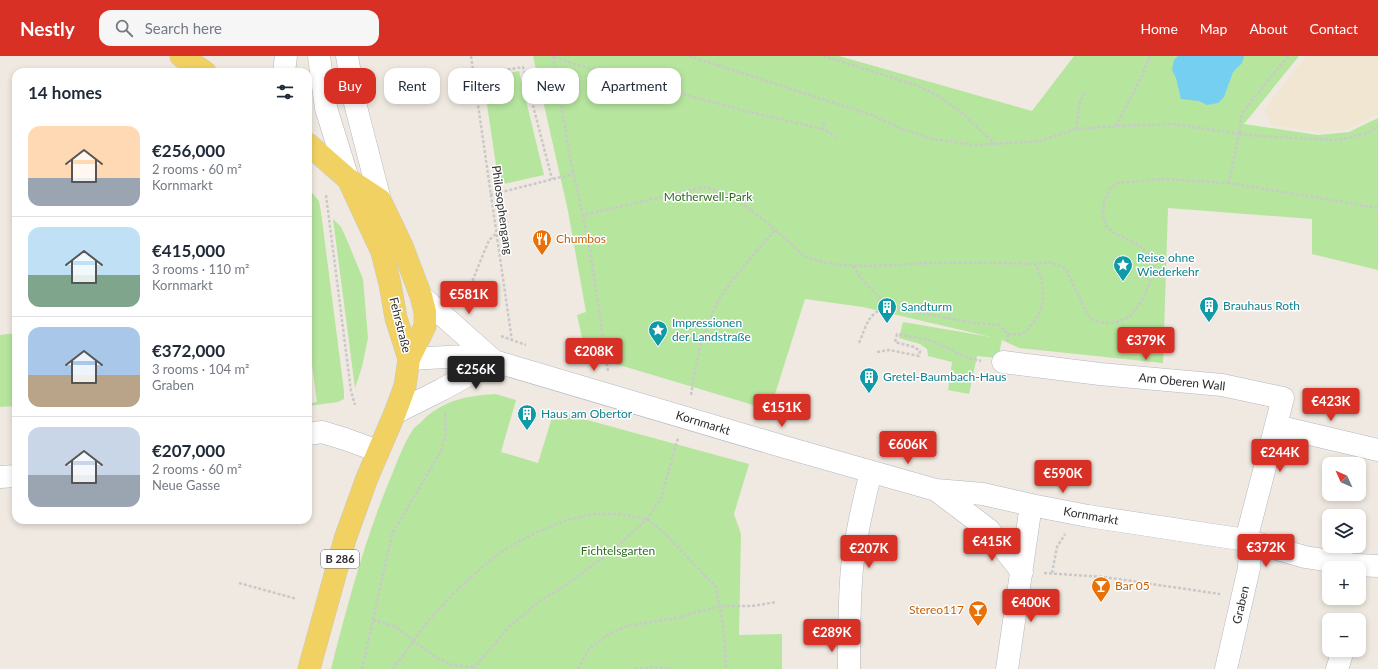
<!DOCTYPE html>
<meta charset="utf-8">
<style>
body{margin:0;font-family:Lato,sans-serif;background:#f6f6f7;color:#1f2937;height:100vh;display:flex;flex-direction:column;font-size:15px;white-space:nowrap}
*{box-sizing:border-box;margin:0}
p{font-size:13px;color:#747a83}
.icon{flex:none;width:22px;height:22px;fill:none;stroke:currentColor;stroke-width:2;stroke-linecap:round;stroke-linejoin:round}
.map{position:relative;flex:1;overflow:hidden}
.sheet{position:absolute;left:12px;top:12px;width:300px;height:456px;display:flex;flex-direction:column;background:#fff;border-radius:12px;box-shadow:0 2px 6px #0003}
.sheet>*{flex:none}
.hud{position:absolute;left:324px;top:12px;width:380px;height:36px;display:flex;gap:8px}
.needle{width:26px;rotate:315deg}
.buttons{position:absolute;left:1322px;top:401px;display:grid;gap:8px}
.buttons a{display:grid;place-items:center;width:44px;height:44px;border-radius:8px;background:#fff;box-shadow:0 2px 6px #0003;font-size:20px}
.price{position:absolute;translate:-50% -34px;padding:0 9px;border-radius:4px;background:#d93025;color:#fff;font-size:13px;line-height:26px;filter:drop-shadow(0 1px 2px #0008)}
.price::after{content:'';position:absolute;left:50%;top:24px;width:12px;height:9px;margin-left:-6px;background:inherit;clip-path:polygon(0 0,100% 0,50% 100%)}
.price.current{background:#222;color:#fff}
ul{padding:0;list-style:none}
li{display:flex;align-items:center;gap:12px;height:100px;padding:0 16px}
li+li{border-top:1px solid #e0e1e3}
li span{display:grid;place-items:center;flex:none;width:112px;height:80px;border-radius:12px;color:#555}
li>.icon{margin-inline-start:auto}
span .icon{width:48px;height:48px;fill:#fffc;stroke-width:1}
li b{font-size:17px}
h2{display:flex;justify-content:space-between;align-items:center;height:48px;padding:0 16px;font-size:17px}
.tag{padding:0 14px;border-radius:12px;background:#fff;box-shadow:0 2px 6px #0003;font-size:14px;line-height:36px}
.tag.current{background:#d93025;color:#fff}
header{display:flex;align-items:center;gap:24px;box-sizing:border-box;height:56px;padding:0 20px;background:#d93025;color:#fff}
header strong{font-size:19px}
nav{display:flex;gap:22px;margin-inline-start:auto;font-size:14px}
.search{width:280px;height:36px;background:#f6f6f7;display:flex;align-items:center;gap:10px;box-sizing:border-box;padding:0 14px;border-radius:12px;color:#747a83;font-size:15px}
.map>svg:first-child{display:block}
.education{fill:#f0e6d1}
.green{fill:#b6e59e}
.water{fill:#75cff0}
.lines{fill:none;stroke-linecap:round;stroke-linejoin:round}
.street-casing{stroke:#b4b7c1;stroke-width:23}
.secondary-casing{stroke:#b4b7c1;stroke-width:23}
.primary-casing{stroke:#c9c9c9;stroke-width:23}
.path{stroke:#c9c9c9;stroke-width:2.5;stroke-dasharray:3 2;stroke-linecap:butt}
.street{stroke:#fff;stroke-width:22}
.secondary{stroke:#fff;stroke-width:22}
.primary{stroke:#f2d163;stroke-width:22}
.labels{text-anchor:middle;stroke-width:3;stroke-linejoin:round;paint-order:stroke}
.shield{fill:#fff;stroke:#6d6d6d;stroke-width:1}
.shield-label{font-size:11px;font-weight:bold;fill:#2e2e2e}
.park-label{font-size:12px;fill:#2c6e1b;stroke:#fff}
.street-label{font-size:12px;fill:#2e2e2e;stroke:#fff}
.food-label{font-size:12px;fill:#c56008;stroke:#fff;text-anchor:start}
.culture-label{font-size:12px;fill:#0d838f;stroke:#fff;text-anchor:start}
</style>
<header>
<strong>Nestly</strong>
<div class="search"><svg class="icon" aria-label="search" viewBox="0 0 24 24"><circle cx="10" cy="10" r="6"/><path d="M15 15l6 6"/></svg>Search here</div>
<nav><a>Home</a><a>Map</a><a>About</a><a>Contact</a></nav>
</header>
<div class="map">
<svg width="1378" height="613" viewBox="0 0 1378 613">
<rect width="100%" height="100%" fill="#efe9e1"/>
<!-- education -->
<path class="education" d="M1306 0H1378V58L1346 74 1320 76 1272 69 1264 54Z"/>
<!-- green -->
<path class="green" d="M533 0H839L1032 55 1074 0H1299L1244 68 1318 79 1349 76 1378 62V214L1312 198V163L1168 152 1163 307 1019 292 1002 284 998 302 977 300 969 338 948 334 952 306 928 300 927 293 920 288 899 282 903 266 991 281 863 251 805 243 770 354 586 299 577 259 586 256 568 155Z
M519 15 544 119 499 129 483 22Z
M308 132 319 145 321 156 344 335V343L338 346 308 350V348L317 346 308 279Z
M333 163 341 171 347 184 363 223 368 282 362 311 355 332Z
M16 277V350L0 351V279Z
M495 338 516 344 501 396 538 407 554 355 749 408 734 458 741 478 739 579 782 578V613H331C348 546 366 479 393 416 398 403 406 383 414 372 417 369 422 366 425 362 447 343 467 340 495 338Z"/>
<!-- water -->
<path class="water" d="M1178 0H1244L1242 7 1233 16 1224 41 1218 47 1207 49 1199 45 1181 43 1176 22 1172 14 1174 4Z"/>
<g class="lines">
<!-- street casing -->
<g class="street-casing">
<path id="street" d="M284 16 286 0
M421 240 494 305
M409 303 465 300 494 305 788 392 936 434 983 438 1031 449 1088 460 1246 484 1305 501 1357 509 1378 510
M1003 306 1100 318 1222 329 1283 342 1246 484
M395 357 441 334 494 305
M1276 370 1378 394
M308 378 322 376 345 383 378 395
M0 421 16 420
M936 434 989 474 1022 516
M849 613C849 579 849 545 852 512 856 479 863 447 871 416
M1007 613 1031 449
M1226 613 1249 512 1250 495 1246 484
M1337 613 1341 601 1340 594"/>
</g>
<!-- secondary casing -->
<g class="secondary-casing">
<path id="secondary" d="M319 0 326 52 348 123
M347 0 355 47 380 144"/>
</g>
<!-- primary casing -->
<g class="primary-casing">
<path id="primary" d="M181 0 205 16
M308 88 348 123 380 144 402 190 421 240 425 256V270L409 303 405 330 395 357 367 422 345 483 309 613
M348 123 382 196 390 228 396 262 409 303"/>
</g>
<!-- path -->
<path class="path" d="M471 0 512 285
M553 0 570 101 583 159 705 131C744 141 775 174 804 200 842 216 893 208 934 207 967 206 1001 207 1035 208L1049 206 1065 212 1087 257 1093 264 1104 267 1116 266 1125 263 1130 260 1135 254 1144 241 1154 216V206L1148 197 1139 189 1114 177 1106 170 1103 159 1104 145 1110 133 1117 127 1162 123 1229 127
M689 0 872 59 902 73 933 83 975 89 1040 85 1076 73 1116 70 1175 68 1239 78 1229 127 1378 152
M823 0 916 29 942 42 962 57 995 88
M1288 0 1242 57 1239 78 1272 81 1338 84 1368 77 1378 70
M554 1 577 9 749 56 823 73
M473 19 523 11 552 123
M824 66 823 73 836 81
M1116 70 1142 20 1150 0
M1076 73 1080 45 1085 37
M326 139 351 335 355 349
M490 139 573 118
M583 159 591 200 608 315
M853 210 860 221 888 251 974 267 999 269 1008 278 1007 285
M463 248 489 184 496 178
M1008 278C1012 278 1017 279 1021 278 1026 277 1030 271 1033 267 1047 250 1045 226 1035 208
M501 280 526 289
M859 287C867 269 867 257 888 251
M877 296 889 294 919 300 920 295 914 291 895 286 897 278 933 285 968 302 981 305
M691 339C695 312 700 285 711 260 724 229 753 200 775 174
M1044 517 1104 521 1220 538
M1052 517 1057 491 1065 478
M239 527 297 543
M373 564 394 570 434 600 452 609 474 611
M362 613 392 478 441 395 446 378 445 357
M393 613 429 564 452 539 482 511 504 494 535 477 564 465 593 458H619L647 463 663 476 716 531 724 575 726 613
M473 613 508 572 538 546 563 531 611 496 647 463 661 442 678 382
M578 613 589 593 607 579 627 570 676 562 720 550H752L777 546
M635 613 654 611 672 613"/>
<!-- street -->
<use href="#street" class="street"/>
<!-- secondary -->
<use href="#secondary" class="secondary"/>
<!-- primary -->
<use href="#primary" class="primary"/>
</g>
<!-- icons -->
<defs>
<g id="restaurant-pin" transform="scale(1)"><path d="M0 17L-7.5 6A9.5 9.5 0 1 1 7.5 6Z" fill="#e8710a" stroke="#fff"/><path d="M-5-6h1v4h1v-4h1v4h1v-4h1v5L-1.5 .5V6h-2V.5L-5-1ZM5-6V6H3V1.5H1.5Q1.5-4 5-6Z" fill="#fff"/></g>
<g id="sight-pin" transform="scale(1)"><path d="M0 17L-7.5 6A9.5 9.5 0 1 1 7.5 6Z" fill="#0f9aa8" stroke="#fff"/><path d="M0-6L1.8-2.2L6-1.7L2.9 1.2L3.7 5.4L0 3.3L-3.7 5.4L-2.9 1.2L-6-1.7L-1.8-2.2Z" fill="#fff"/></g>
<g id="building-pin" transform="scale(1)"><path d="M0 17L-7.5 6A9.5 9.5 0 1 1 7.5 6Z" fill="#0f9aa8" stroke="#fff"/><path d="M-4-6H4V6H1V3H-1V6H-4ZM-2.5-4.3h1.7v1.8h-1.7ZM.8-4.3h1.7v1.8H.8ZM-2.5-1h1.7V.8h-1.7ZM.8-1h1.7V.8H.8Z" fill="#fff"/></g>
<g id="bar-pin" transform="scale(1)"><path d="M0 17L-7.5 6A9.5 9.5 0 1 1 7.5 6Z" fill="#e8710a" stroke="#fff"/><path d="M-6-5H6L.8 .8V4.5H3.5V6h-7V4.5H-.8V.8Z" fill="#fff"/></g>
</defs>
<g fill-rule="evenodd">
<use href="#restaurant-pin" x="542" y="183"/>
<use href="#sight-pin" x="1123" y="209"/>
<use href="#building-pin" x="1209" y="250"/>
<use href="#building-pin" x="887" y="251"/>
<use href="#sight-pin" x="658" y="274"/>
<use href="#building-pin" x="869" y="321"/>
<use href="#building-pin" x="527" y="358"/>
<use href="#bar-pin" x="1101" y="530"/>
<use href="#bar-pin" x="978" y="554"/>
</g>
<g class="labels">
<!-- shield labels -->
<rect class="shield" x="321" y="494" width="38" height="18" rx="3"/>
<g class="shield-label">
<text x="340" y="507">B 286</text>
</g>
<!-- park labels -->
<g class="park-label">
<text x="708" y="145">Motherwell-Park</text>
<text x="618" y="499">Fichtelsgarten</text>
</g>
<!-- street labels -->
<g class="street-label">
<text transform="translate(502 154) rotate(82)" y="4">Philosophengang</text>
<text transform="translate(400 269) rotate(76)" y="4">Fehrstraße</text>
<text transform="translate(1182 326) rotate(6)" y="4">Am Oberen Wall</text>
<text transform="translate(703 367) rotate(17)" y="4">Kornmarkt</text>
<text transform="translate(1091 460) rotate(10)" y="4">Kornmarkt</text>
<text transform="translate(1241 549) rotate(-77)" y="4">Graben</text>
</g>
<!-- food labels -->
<g class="food-label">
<text x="556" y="187">Chumbos</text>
<text x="1115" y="534">Bar 05</text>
<text x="964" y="558" text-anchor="end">Stereo117</text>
</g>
<!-- culture labels -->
<g class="culture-label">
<text x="1137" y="206">Reise ohne<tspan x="1137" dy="14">Wiederkehr</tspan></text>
<text x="1223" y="254">Brauhaus Roth</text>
<text x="901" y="255">Sandturm</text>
<text x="672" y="271">Impressionen<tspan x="672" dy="14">der Landstraße</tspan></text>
<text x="883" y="325">Gretel-Baumbach-Haus</text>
<text x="541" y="362">Haus am Obertor</text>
</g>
</g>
</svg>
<div class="buttons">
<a><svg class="needle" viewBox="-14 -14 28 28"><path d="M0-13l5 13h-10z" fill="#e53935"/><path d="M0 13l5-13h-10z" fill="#747a83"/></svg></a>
<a><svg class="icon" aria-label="layers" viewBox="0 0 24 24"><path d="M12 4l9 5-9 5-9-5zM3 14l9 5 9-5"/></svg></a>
<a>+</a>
<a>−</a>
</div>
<b class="price" style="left:469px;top:259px">€581K</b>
<b class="price" style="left:1146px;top:305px">€379K</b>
<b class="price" style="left:594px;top:316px">€208K</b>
<b class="price current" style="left:476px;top:334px">€256K</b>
<b class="price" style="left:1331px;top:366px">€423K</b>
<b class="price" style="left:782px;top:372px">€151K</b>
<b class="price" style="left:908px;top:409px">€606K</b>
<b class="price" style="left:1280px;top:417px">€244K</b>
<b class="price" style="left:1063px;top:438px">€590K</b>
<b class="price" style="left:992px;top:506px">€415K</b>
<b class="price" style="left:1266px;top:512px">€372K</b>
<b class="price" style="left:869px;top:513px">€207K</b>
<b class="price" style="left:1031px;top:567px">€400K</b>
<b class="price" style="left:832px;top:597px">€289K</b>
<div class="hud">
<a class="tag current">Buy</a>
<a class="tag">Rent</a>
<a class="tag">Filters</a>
<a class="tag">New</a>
<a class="tag">Apartment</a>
</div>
<section class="sheet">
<h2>14 homes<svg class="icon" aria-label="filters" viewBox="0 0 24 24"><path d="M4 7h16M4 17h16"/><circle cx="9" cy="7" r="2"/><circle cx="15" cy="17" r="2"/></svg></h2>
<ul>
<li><span style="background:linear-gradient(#ffd9b3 65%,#9aa5b1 0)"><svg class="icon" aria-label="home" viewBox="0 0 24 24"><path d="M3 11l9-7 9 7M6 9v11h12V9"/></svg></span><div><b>€256,000</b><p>2 rooms · 60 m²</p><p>Kornmarkt</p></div></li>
<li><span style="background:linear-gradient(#bfe0f5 60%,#7fa58c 0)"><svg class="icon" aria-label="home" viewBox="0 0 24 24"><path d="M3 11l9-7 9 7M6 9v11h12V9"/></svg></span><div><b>€415,000</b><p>3 rooms · 110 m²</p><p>Kornmarkt</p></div></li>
<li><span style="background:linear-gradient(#a9c7e8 60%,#b9a48a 0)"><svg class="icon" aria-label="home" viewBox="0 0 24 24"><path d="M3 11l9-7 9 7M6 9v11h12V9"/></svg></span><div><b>€372,000</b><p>3 rooms · 104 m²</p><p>Graben</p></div></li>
<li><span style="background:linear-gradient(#c9d6e8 60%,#9aa5b1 0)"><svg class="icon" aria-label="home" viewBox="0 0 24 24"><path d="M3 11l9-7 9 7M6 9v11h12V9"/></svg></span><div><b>€207,000</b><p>2 rooms · 60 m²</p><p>Neue Gasse</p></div></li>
</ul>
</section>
</div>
